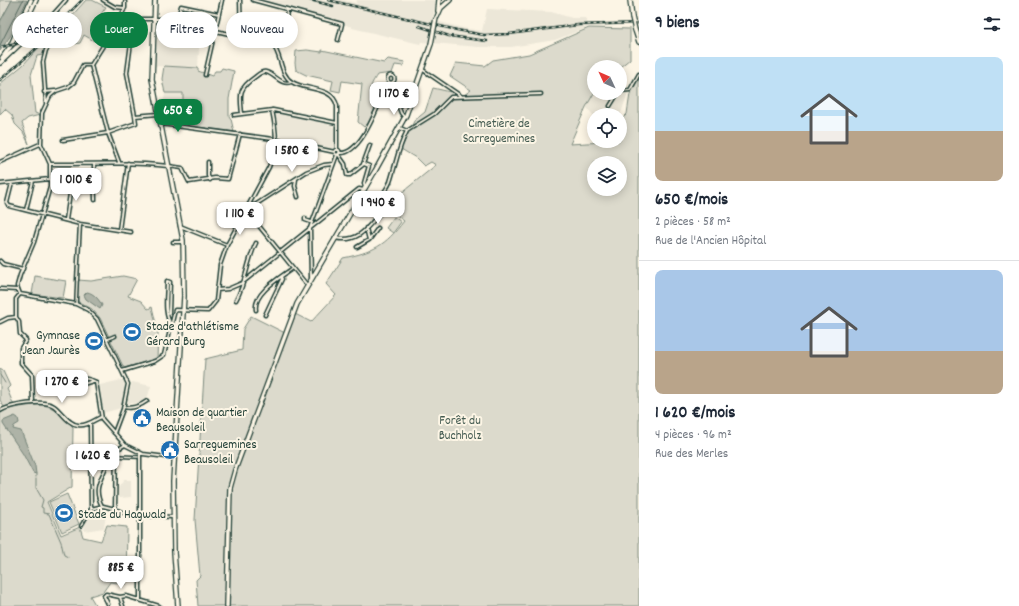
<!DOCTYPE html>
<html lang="fr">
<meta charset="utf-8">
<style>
body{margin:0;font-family:Dekko,sans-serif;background:#f2f2f3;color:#1f2937;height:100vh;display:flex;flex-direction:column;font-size:15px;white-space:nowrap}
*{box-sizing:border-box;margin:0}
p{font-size:13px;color:#747a83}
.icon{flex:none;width:22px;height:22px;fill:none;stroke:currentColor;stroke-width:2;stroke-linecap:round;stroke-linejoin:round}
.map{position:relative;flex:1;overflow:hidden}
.panel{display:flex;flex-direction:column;background:#fff;width:380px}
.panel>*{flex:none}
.guide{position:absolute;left:12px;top:12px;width:380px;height:36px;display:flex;gap:8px}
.needle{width:26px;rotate:314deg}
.buttons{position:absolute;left:587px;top:60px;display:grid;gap:8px}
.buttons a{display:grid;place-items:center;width:40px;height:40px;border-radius:50%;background:#fff;box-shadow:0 2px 10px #0003;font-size:20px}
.price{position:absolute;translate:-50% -34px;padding:0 9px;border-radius:8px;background:#fff;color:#222;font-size:13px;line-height:26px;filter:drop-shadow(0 1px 2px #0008)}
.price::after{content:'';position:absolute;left:50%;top:24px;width:12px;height:9px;margin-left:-6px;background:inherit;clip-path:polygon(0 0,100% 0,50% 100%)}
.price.on{background:#0b8043;color:#fff}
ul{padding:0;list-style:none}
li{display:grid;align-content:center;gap:8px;height:212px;padding:0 16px}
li+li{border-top:1px solid #e0e1e3}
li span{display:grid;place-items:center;height:124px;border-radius:8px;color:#555}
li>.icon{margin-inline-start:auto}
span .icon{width:72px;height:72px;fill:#fffc;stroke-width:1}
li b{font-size:17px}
h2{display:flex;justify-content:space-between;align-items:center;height:48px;padding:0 16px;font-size:17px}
.chip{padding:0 14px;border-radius:18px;background:#fff;box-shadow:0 2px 10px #0003;font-size:14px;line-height:36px}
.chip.on{background:#0b8043;color:#fff}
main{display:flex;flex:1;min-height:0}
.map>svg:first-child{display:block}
.built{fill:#ece7d8}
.green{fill:#dcdacc;stroke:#7e8c80;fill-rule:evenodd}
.water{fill:#aeb3a7;stroke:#758479}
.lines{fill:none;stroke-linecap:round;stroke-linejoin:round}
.shore{stroke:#586c62;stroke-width:1}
.stream{stroke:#758479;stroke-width:1}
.pedestrian-casing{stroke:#1f3d34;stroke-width:4.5}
.minor-casing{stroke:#1f3d34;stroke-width:5}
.primary-casing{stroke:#1f3d34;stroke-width:6}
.pedestrian{stroke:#fcf5e5;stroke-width:1.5}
.minor{stroke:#fcf5e5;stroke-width:2}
.primary{stroke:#fcf5e5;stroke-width:3.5}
.rail-casing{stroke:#1f3d34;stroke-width:2.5}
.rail{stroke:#fcf5e5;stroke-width:1;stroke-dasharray:3;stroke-linecap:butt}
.primary-bridge-casing{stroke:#1f3d34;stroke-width:6;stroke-linecap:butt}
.primary-bridge{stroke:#fcf5e5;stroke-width:3.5}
.labels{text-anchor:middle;stroke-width:4;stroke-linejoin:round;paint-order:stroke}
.park-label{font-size:13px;fill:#455c52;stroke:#fcf5e5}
.poi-label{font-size:13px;fill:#1f3d34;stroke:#fcf5e5;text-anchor:start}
</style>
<main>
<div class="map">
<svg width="639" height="606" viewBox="0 0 639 606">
<rect width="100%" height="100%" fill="#fcf5e5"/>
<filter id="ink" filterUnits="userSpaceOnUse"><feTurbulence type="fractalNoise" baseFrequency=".025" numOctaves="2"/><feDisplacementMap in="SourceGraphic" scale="8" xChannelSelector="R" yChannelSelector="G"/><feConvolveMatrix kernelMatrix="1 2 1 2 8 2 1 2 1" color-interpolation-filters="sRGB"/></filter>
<g filter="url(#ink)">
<!-- built -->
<path class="built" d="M261 0H344L356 3 357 0H436V7L432 20 463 28 482 31 487 9 551 12 572 18H586L589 27 555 40 511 47H479L421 42 420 44 352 28V27L320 16Z
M156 20H164L200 28 198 68 153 66Z
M620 89H629L620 116H594L586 107 594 93H620Z
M165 93H183V115L166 118V122H161L158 102 164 100Z
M274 112 332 125 334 129 336 147 332 150 285 139 280 136Z
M125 379 126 391 121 408 103 413 100 385Z
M132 382 151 386 147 399 141 404 127 403Z
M124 480H131V497L120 498 118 496V488Z
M102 508H107L104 528 84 531 86 516Z"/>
<!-- green -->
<path class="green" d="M0 0H12L0 22Z
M86 0H92L106 7 91 28 92 29 91 32 98 38 94 41 84 35 80 43 75 44 73 40 64 41 57 46 45 48 43 55 37 56 31 75 35 113 40 115 28 118 22 123 29 144 23 132 15 124 12 115 5 109 0 114V84L23 65 49 36 61 28Z
M589 28 630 29V59L620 67H594V93L586 107 570 144 620 141V121L627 114 630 94 639 78V606H198L196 580 200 576 195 520 205 359 242 350 243 329 251 316 287 334 295 314 311 322 336 295 326 284 343 258C373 252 385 246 404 221L394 213 400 202V194L436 165 431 162 424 166 416 158 401 149 414 121 425 112 433 88 464 95 471 90 450 76 456 63 485 66 493 60 529 54ZM594 163H620V189H594Z
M307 50 322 52V50L384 63 388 59 405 62 403 66 395 65 392 73 377 75C368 89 369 91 376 106L368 123 364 127 358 122 362 84 342 81 340 92 331 90 333 81 306 75 296 70 295 63 296 51Z
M164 66 198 68V71L212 76 215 71H220L222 68 234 71 229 99V116L231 119 234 132 188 126 187 112 183 109V93H165L162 79Z
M394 217 401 222 393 233 386 228Z
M35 276 66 281 63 298 32 294Z
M123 276 137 279 128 296 141 301 148 309 152 307 158 332 157 359 124 368 100 318 92 309 77 301 78 280 91 281Z
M0 369 3 371 10 386 7 389 15 408C47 402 51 403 73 427L72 487 47 502 61 535 80 527 83 537 101 541 107 525 127 527 126 584 110 582 103 592 90 596 96 606H0V409L4 407 0 400Z
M67 494 79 524 62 532 49 502Z"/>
<!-- water -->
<path class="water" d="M12 0H27L11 35 0 51V22Z
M87 292C94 293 99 300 102 305L100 309 86 299 84 295Z
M15 416 18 418 19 423 14 426 13 429 21 431 35 466 36 474 33 473 23 454 3 424V421Z"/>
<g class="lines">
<!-- shore -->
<path class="shore" d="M0 45 23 0"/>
<!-- stream -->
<path class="stream" d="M0 375 5 383
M36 474V477
M36 479V488L43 500 41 507 43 508V513L49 514 61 542 64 555 68 557"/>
<!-- pedestrian casing -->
<g class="pedestrian-casing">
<path id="pedestrian" d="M76 304 77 280
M81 452H89
M116 456 138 457
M81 526 91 509"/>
</g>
<!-- minor casing -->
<g class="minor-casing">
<path id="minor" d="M103 0 115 7 125 8
M240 0 241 37
M253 0 342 24 338 40
M287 9 286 21 292 27V35
M241 19 249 21 248 36 253 40
M134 20 127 73 135 116
M118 22 125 8V2
M177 22 181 6 219 14
M26 29 30 32H34
M24 41 50 18 66 0
M423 70 461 96
M205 75 222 0
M387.5 79a3.5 3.5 0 1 1 7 0a3.5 3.5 0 1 1-7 0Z
M372 90 379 105
M620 91 630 90 639 74
M44 92 55 91
M46 103 43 62 46 50 60 34 52 24 55 13
M398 105 401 113 404 117
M610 106 618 93
M242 114C240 94 238 89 255 77 259 74 262 71 266 72 275 74 281 86 291 82
M234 115 273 110 337 123
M161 124 273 139 335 152
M400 128 407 131 410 129 434 114 451 97 541 94
M63 140 108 133 136 123 135 116 158 114
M334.5 152a2.5 2.5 0 1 1 5 0a2.5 2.5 0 1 1-5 0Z
M339 153C363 156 380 98 389 82
M338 154 345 164 347 175H350L364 164 369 166 364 183 365 187
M274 155 288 153
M0 162 40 144
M119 162 108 133 91 65 118 22 137 19H164L238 36 253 43 272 44C282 54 279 74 292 82 306 91 333 86 337 106V150
M208 162V176L210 180
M50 164C94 164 138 161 182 168L189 182 215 178 228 179 240 134
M94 164 95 200
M363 164 370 145
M296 179 295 186 298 197
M12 183 7 203 9 206 80 224 131 232
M0 184 50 179
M356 203 379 204C380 195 387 190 390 182 396 164 398 148 407 131
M250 204 255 205 306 172 324 165 333 164
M26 210 33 181
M246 210 307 285
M305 218V220L311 222
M66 220 72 180
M180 226 227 245
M119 230 128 163
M335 238C360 244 369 225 383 209V204H379
M370 239 378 228
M173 242H183
M357 247 369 240 366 228
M0 261 3 264 23 269
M311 278 310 228 337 155
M77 280 80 224
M167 281C167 295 163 314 172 326
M167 281 170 282 169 313
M0 289 17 290
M217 290 228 289 242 283 359 189 364 190
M20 294 17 286 20 275 34 242 50 187V164L41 144 42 113 50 96 56 91 68 87 74 82 83 65H91
M20 294 76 304 88 310 97 319 128 384 123 409 114 433
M20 294 16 299V317L19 322 20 334 26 340 21 348V363L32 375 33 403
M236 300C246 283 247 261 256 243
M256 310C253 293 281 277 293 268
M265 315 282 279 281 277
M0 322 8 318 16 317
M108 339 115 336
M122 371 155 361 164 355 175 310 208 311 216 301 220 265 227 245 269 167C278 143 277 135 272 110
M93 381 67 389 62 387 63 381C72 377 87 377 96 382L102 419 125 445 143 454 174 458
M124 407C132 409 140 406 147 401
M0 411C10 405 44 399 54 406 62 412 68 424 78 425 86 427 94 420 101 417
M90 423 91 509 103 506 115 509 128 515 173 517
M140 453V600
M102 506C92 488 102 479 108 462 109 458 108 454 110 450H116
M115 509 116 450 125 445
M120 597 123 606
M108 604 104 596 106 594 120 597 126 596 159 606"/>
</g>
<!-- primary casing -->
<g class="primary-casing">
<path id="primary" d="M155 0 152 79 183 240 184 296 173 481 174 552 178 606
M630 0 632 17
M438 11 439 0
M437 17 441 8 450 0
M635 30 639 42
M2 58 10 47 31 0
M0 63 24 40 28 17 36 0
M374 173 406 115 431 44
M227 606 230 488 235 470 297 304 375 171"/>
</g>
<!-- pedestrian -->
<use href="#pedestrian" class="pedestrian"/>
<!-- minor -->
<use href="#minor" class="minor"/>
<!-- primary -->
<use href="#primary" class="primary"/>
<!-- rail casing -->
<g class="rail-casing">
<path id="rail" d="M310 0 333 6
M328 0 457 30 484 35 509 34 578 25 639 23
M419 26 449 36 487 41
M0 47C40 42 55 28 82 0
M0 80 46 40 71 23"/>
</g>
<!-- rail -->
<use href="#rail" class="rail"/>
<!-- primary-bridge casing -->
<g class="primary-bridge-casing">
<path id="primary-bridge" d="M632 17 635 30
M431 44 436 18"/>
</g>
<!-- primary-bridge -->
<use href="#primary-bridge" class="primary-bridge"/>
</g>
</g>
<!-- icons -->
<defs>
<g id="stadium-disc" transform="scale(1)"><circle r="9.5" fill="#1f6fb2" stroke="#fcf5e5"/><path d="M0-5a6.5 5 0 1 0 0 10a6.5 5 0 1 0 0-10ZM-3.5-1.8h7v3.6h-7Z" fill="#fff"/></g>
<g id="civic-disc" transform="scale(1)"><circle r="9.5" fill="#1f6fb2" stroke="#fcf5e5"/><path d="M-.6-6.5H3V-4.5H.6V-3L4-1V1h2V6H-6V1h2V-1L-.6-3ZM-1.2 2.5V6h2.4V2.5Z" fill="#fff"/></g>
</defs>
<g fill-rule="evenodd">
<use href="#stadium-disc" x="132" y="332"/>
<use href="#stadium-disc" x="94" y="341"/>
<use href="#civic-disc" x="142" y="418"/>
<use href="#civic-disc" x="170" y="450"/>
<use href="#stadium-disc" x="64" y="513"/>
</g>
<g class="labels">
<!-- park labels -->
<g class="park-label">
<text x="499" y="127">Cimetière de<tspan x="499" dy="15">Sarreguemines</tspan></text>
<text x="460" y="424">Forêt du<tspan x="460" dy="15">Buchholz</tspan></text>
</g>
<!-- poi labels -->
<g class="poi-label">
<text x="146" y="330">Stade d'athlétisme<tspan x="146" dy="15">Gérard Burg</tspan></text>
<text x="80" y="339" text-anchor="end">Gymnase<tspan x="80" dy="15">Jean Jaurès</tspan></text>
<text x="156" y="416">Maison de quartier<tspan x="156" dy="15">Beausoleil</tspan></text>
<text x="184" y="448">Sarreguemines<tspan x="184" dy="15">Beausoleil</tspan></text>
<text x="78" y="518">Stade du Hagwald</text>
</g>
</g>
</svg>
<div class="buttons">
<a><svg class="needle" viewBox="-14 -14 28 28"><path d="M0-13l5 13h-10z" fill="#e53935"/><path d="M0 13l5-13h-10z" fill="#747a83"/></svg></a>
<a><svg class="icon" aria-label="locate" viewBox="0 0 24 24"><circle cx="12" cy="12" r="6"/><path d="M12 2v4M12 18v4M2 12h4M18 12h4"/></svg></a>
<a><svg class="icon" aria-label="layers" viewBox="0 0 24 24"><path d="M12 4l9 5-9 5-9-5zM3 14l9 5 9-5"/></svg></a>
</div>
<b class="price" style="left:394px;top:116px">1 170 €</b>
<b class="price on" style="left:178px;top:133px">650 €</b>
<b class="price" style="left:292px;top:173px">1 580 €</b>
<b class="price" style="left:76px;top:202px">1 010 €</b>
<b class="price" style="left:378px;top:225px">1 940 €</b>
<b class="price" style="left:240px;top:236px">1 110 €</b>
<b class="price" style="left:62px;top:404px">1 270 €</b>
<b class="price" style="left:93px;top:478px">1 620 €</b>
<b class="price" style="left:121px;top:590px">885 €</b>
<div class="guide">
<a class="chip">Acheter</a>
<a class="chip on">Louer</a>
<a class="chip">Filtres</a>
<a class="chip">Nouveau</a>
</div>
</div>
<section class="panel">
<h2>9 biens<svg class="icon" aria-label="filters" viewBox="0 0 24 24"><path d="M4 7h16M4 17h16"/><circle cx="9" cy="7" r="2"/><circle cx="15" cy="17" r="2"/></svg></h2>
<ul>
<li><span style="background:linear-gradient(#bfe0f5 60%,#b9a48a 0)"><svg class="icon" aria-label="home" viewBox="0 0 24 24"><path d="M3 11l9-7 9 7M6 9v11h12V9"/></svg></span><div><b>650 €/mois</b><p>2 pièces · 58 m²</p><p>Rue de l'Ancien Hôpital</p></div></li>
<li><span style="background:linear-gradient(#a9c7e8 65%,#b9a48a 0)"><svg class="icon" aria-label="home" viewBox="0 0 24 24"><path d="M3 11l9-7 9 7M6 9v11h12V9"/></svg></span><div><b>1 620 €/mois</b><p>4 pièces · 96 m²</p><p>Rue des Merles</p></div></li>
</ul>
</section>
</main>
